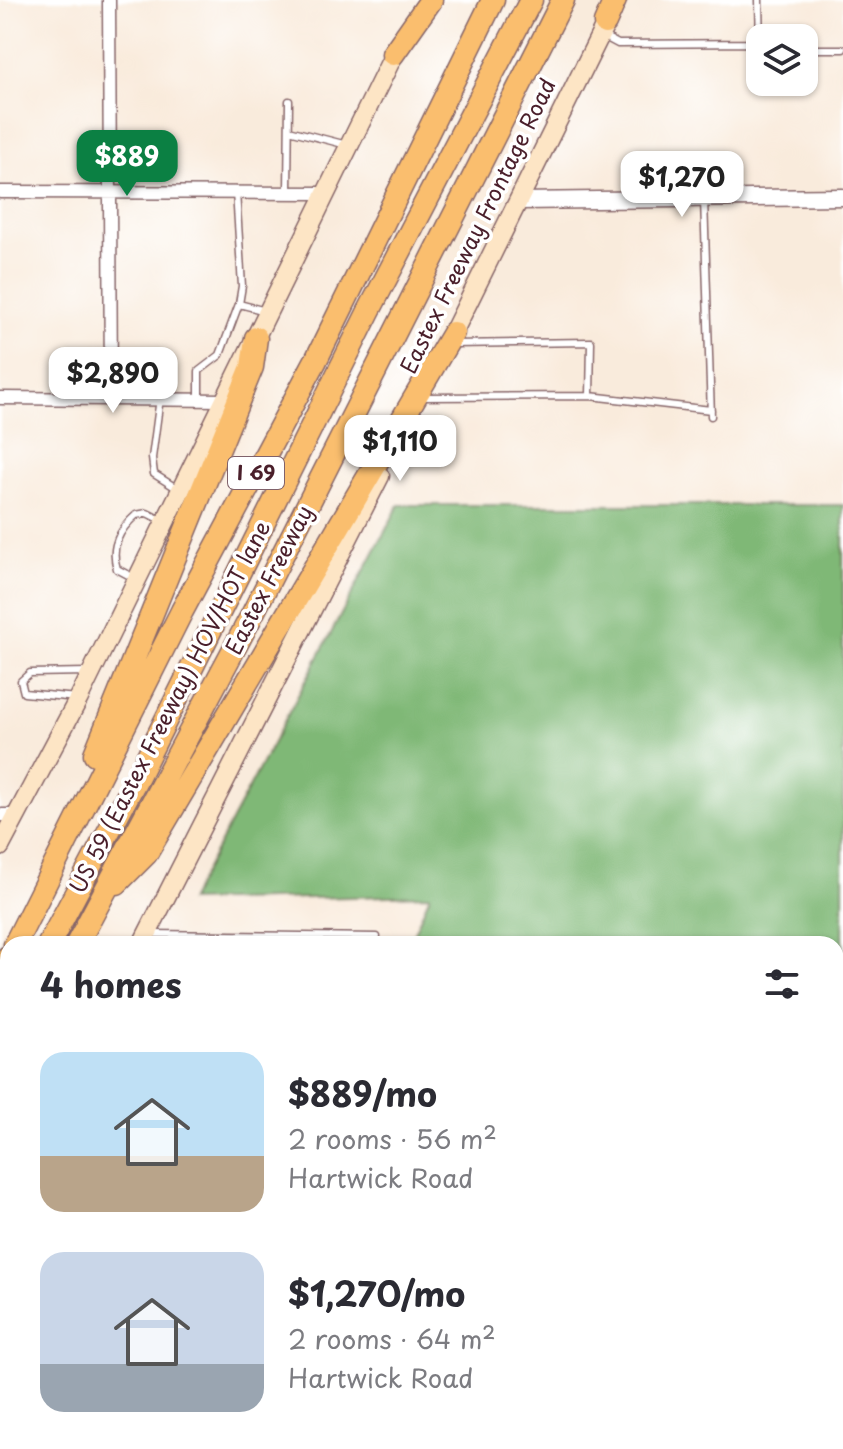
<!DOCTYPE html>
<meta charset="utf-8">
<style>
body{margin:0;font-family:"Playpen Sans",sans-serif;background:#f7f7f7;color:#2b2b33;height:100vh;display:flex;flex-direction:column;font-size:30px;white-space:nowrap}
*{box-sizing:border-box;margin:0}
p{font-size:26px;color:#7c7c81}
.icon{flex:none;width:44px;height:44px;fill:none;stroke:currentColor;stroke-width:2;stroke-linecap:round;stroke-linejoin:round}
.map{position:relative;flex:1;overflow:hidden}
.drawer{position:absolute;left:0px;top:936px;width:844px;height:514px;display:flex;flex-direction:column;background:#fff;border-radius:24px 24px 0 0;box-shadow:0 2px 6px #0004}
.drawer>*{flex:none}
.fabs{position:absolute;left:746px;top:24px;display:grid;gap:16px}
.fabs a{display:grid;place-items:center;width:72px;height:72px;border-radius:16px;background:#fff;box-shadow:0 2px 6px #0004;font-size:40px}
.price{position:absolute;translate:-50% -68px;padding:0 18px;border-radius:16px;background:#fff;color:#222;font-size:26px;line-height:52px;filter:drop-shadow(0 2px 4px #0008)}
.price::after{content:'';position:absolute;left:50%;top:48px;width:24px;height:18px;margin-left:-12px;background:inherit;clip-path:polygon(0 0,100% 0,50% 100%)}
.price.active{background:#0b8043;color:#fff}
ul{padding:0;list-style:none}
li{display:flex;align-items:center;gap:24px;height:200px;padding:0 40px}
li span{display:grid;place-items:center;flex:none;width:224px;height:160px;border-radius:24px;color:#555}
li>.icon{margin-inline-start:auto}
span .icon{width:96px;height:96px;fill:#fffc;stroke-width:1}
li b{font-size:34px}
h2{display:flex;justify-content:space-between;align-items:center;height:96px;padding:0 40px;font-size:34px}
.map>svg:first-child{display:block}
.forest{fill:#7fb876;stroke:#646c50;stroke-width:2}
.lines{fill:none;stroke-linecap:round;stroke-linejoin:round}
.service-casing{stroke:#876669;stroke-width:9}
.minor-casing{stroke:#876669;stroke-width:15}
.tertiary-casing{stroke:#876669;stroke-width:19}
.secondary-casing{stroke:#876669;stroke-width:21}
.motorway-casing{stroke:#876669;stroke-width:25}
.service{stroke:#fff;stroke-width:6}
.minor{stroke:#fff;stroke-width:12}
.tertiary{stroke:#fff;stroke-width:16}
.secondary{stroke:#fde5c5;stroke-width:18}
.motorway{stroke:#fabe6e;stroke-width:22}
.labels{text-anchor:middle;stroke-width:7;stroke-linejoin:round;paint-order:stroke}
.shield{fill:#fff;stroke:#80626b;stroke-width:2}
.shield-label{font-size:20px;font-weight:bold;fill:#4a1f2b}
.street-label{font-size:22px;fill:#4a1f2b;stroke:#fff}
</style>
<div class="map">
<svg width="843" height="1449" viewBox="0 0 843 1449">
<rect width="100%" height="100%" fill="#fff"/>
<filter id="ink" filterUnits="userSpaceOnUse"><feTurbulence type="fractalNoise" baseFrequency=".0125" numOctaves="2"/><feDisplacementMap in="SourceGraphic" scale="16" xChannelSelector="R" yChannelSelector="G"/><feConvolveMatrix kernelMatrix="1 2 1 2 8 2 1 2 1" color-interpolation-filters="sRGB"/></filter>
<filter id="wash" filterUnits="userSpaceOnUse"><feTurbulence type="fractalNoise" baseFrequency=".006" numOctaves="4" result="noise"/><feDisplacementMap in="SourceGraphic" scale="32" xChannelSelector="R" yChannelSelector="G"/><feGaussianBlur stdDeviation="1.8" result="paint"/><feColorMatrix in="noise" values="0 0 0 0 0 0 0 0 0 0 0 0 0 0 0 0 0 1.4 0 .05"/><feComposite in="paint" operator="in"/></filter>
<g filter="url(#wash)">
<rect width="100%" height="100%" fill="#f9ebdc"/>
<!-- forest -->
<path class="forest" d="M399 505H843V1086H836V944H409L430 895 189 901Z"/>
</g>
<g filter="url(#ink)">
<g class="lines">
<!-- service casing -->
<g class="service-casing">
<path id="service" d="M759 0 760 48
M603 36 618 44 759 43
M804 49H843
M289 130 347 145
M288 192 289 101
M704 199 711 416
M239 304 266 311
M590 396 711 410
M424 397 590 396 591 342 453 344
M160 398 152 458 154 474 178 489
M199 400V371L220 355 239 304 242 286 236 192
M134 578 117 569C110 547 119 530 136 515L147 513 161 520
M77 698 24 693 21 681 30 673 88 672
M151 934 377 937"/>
</g>
<!-- minor casing -->
<g class="minor-casing">
<path id="minor" d="M109 0 111 397
M0 192 326 193
M0 398 225 400
M0 815H18
M836 1398H843
M0 1407H8"/>
</g>
<!-- tertiary casing -->
<g class="tertiary-casing">
<path id="tertiary" d="M520 201 843 197"/>
</g>
<!-- secondary casing -->
<g class="secondary-casing">
<path id="secondary" d="M448 343 612 11
M0 847 79 698 399 44
M142 944 380 476
M0 1173 8 1171
M0 1218 8 1202
M836 1219H843
M0 1250H8"/>
</g>
<!-- motorway casing -->
<g class="motorway-casing">
<path id="motorway" d="M605 23 615 0
M393 54 431 0
M95 754 252 367 256 338
M117 883 146 854 453 333
M15 944 182 611 316 360 493 0
M49 944 138 776 369 311 531 0
M77 944 251 617 563 0
M0 972 8 957
M0 1038 8 1023
M0 1104 8 1087"/>
</g>
<!-- service -->
<use href="#service" class="service"/>
<!-- minor -->
<use href="#minor" class="minor"/>
<!-- tertiary -->
<use href="#tertiary" class="tertiary"/>
<!-- secondary -->
<use href="#secondary" class="secondary"/>
<!-- motorway -->
<use href="#motorway" class="motorway"/>
</g>
</g>
<g class="labels">
<!-- shield labels -->
<rect class="shield" x="228" y="457" width="56" height="32" rx="6"/>
<g class="shield-label">
<text x="256" y="480">I 69</text>
</g>
<!-- street labels -->
<g class="street-label">
<text transform="translate(478 226) rotate(-64)" y="8">Eastex Freeway Frontage Road</text>
<text transform="translate(269 580) rotate(-63)" y="8">Eastex Freeway</text>
<text transform="translate(170 707) rotate(-63)" y="8">US 59 (Eastex Freeway) HOV/HOT lane</text>
</g>
</g>
</svg>
<div class="fabs">
<a><svg class="icon" aria-label="layers" viewBox="0 0 24 24"><path d="M12 4l9 5-9 5-9-5zM3 14l9 5 9-5"/></svg></a>
</div>
<b class="price active" style="left:127px;top:198px">$889</b>
<b class="price" style="left:682px;top:219px">$1,270</b>
<b class="price" style="left:113px;top:415px">$2,890</b>
<b class="price" style="left:400px;top:483px">$1,110</b>
<section class="drawer">
<h2>4 homes<svg class="icon" aria-label="filters" viewBox="0 0 24 24"><path d="M4 7h16M4 17h16"/><circle cx="9" cy="7" r="2"/><circle cx="15" cy="17" r="2"/></svg></h2>
<ul>
<li><span style="background:linear-gradient(#bfe0f5 65%,#b9a48a 0)"><svg class="icon" aria-label="home" viewBox="0 0 24 24"><path d="M3 11l9-7 9 7M6 9v11h12V9"/></svg></span><div><b>$889/mo</b><p>2 rooms · 56 m²</p><p>Hartwick Road</p></div></li>
<li><span style="background:linear-gradient(#c9d6e8 70%,#9aa5b1 0)"><svg class="icon" aria-label="home" viewBox="0 0 24 24"><path d="M3 11l9-7 9 7M6 9v11h12V9"/></svg></span><div><b>$1,270/mo</b><p>2 rooms · 64 m²</p><p>Hartwick Road</p></div></li>
</ul>
</section>
</div>
